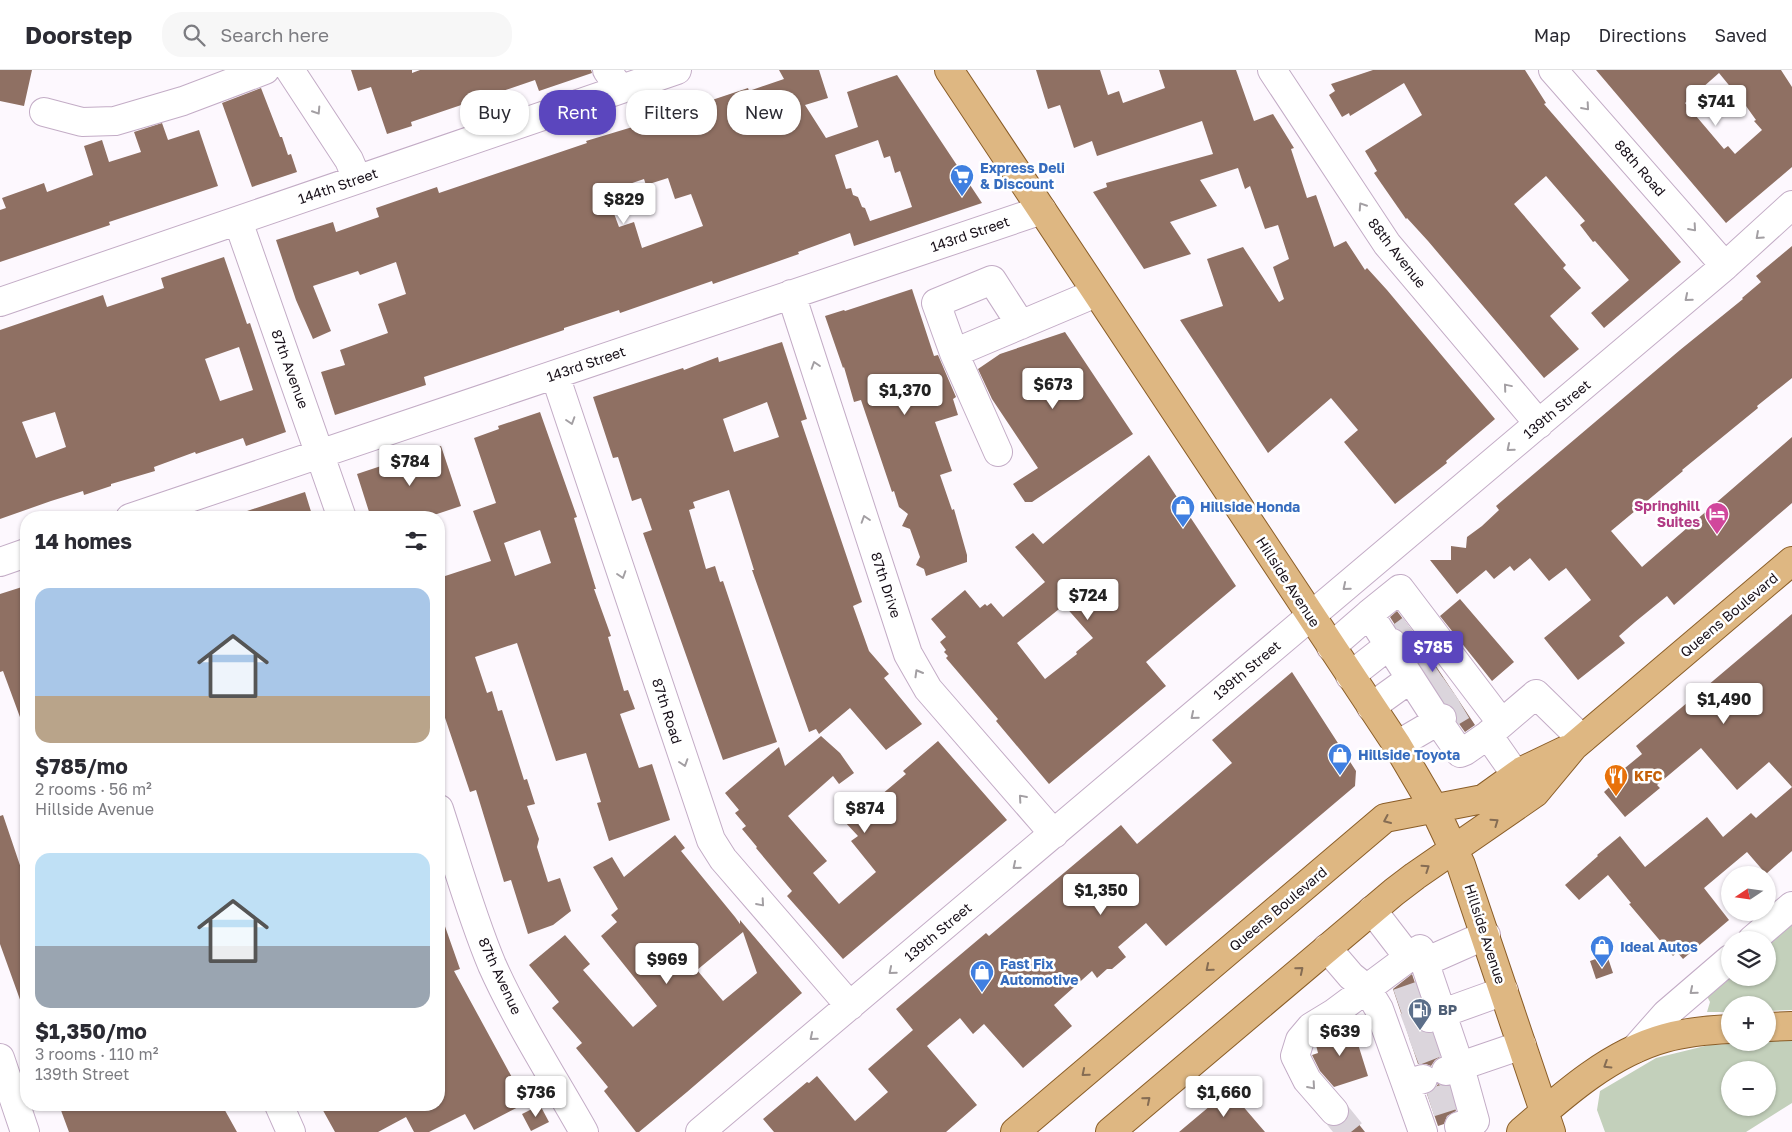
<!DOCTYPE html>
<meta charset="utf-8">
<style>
body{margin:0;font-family:"Golos Text",sans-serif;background:#f7f7f7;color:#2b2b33;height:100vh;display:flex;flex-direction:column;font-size:19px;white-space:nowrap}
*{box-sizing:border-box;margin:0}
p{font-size:16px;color:#7c7c81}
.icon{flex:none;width:28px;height:28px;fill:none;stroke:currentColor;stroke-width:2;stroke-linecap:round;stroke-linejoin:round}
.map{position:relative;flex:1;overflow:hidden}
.drawer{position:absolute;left:20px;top:441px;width:425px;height:600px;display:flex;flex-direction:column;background:#fff;border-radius:20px;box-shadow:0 1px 4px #0004}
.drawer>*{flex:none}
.guide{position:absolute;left:460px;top:20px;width:475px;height:45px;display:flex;gap:10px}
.needle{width:32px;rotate:257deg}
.fabs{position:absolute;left:1721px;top:796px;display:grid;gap:10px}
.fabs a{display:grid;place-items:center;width:55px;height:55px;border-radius:50%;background:#fff;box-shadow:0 1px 4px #0004;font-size:25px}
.price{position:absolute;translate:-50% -42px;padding:0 11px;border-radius:5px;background:#fff;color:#222;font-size:16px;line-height:32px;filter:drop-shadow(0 1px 2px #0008)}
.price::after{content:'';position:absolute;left:50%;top:30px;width:15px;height:11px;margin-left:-8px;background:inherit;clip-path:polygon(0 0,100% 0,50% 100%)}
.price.selected{background:#5b46be;color:#fff}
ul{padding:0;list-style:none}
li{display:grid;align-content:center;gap:10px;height:265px;padding:0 15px}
li span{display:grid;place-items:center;height:155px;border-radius:15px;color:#555}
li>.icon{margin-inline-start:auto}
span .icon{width:90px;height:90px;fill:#fffc;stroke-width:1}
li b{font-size:21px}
h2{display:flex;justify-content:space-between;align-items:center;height:60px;padding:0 15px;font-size:21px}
.pill{padding:0 18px;border-radius:20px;background:#fff;box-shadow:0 1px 4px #0004;font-size:18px;line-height:45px}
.pill.selected{background:#5b46be;color:#fff}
header{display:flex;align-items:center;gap:30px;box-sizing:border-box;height:70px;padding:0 25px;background:#fff;border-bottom:1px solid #e1e1e2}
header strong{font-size:24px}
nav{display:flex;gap:28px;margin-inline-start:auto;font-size:18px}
.search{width:350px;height:45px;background:#f7f7f7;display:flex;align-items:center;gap:12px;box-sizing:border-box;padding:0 18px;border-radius:20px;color:#7c7c81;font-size:19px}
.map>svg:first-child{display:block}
.green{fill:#c3d0bb;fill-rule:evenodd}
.building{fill:#8f7063;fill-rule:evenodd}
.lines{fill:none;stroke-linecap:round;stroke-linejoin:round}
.minor-tunnel{stroke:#dbd5dc;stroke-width:28;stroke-dasharray:28 14;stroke-linecap:butt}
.minor-casing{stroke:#c3acc6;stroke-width:30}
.major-casing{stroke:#8a5d27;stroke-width:30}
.minor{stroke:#fff;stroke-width:28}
.major{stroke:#deb782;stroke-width:28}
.oneway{stroke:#a39fa3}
.oneway2{stroke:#856c53}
.labels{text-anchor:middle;stroke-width:5;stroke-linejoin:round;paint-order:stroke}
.shop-label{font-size:14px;font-weight:bold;fill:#366cbe;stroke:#fff;text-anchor:start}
.street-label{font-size:14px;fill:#181019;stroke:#fff}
.hotel-label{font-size:14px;font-weight:bold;fill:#b23c85;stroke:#fff;text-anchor:end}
.food-label{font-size:14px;font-weight:bold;fill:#c56008;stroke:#fff;text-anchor:start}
.service-label{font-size:14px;font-weight:bold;fill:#4e5e75;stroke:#fff;text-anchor:start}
</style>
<header>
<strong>Doorstep</strong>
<div class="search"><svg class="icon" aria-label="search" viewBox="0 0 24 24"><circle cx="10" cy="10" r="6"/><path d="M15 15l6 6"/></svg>Search here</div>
<nav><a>Map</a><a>Directions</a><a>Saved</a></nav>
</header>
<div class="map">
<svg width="1792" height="1062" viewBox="0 0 1792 1062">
<rect width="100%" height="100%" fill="#fdf8fe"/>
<!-- green -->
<path class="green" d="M1792 854V940L1768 941V935H1730V942H1707L1710 932 1707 926 1730 907 1768 908V875Z
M1768 970H1792V1033L1746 1062H1605L1597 1040 1600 1021 1656 988 1709 975 1768 972ZM1730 1000H1768V1038H1730Z"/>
<!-- building -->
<path class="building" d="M0 0H32L24 36 0 31Z
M351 0H412V3L420 0H591L592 3 539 21 535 10 411 52 412 56 387 64 371 17 358 21Z
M779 0H819L828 28 805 35 826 68 858 57 847 22 897 5 982 133 854 176 850 163 798 182 799 184 713 214 712 211 620 243 619 240 564 258V260L424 307 426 315 335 345 321 302 345 295 340 280 388 263 378 234 406 224 396 192 360 205 358 201 313 216 331 261 313 269 296 230 276 170 333 152 336 162 379 147 376 138 437 117 439 123 587 73 586 71 659 49 706 30V32L748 18 749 21 784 9ZM878 70 884 88 890 86 895 103 900 101 912 137 870 151 865 138 862 137 858 127 853 125 851 118 846 119 835 85ZM668 108 675 129 691 124 703 156 642 178 634 152 619 157 606 122 644 109 646 115Z
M1036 0H1100L1108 25 1119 21 1123 33 1165 18 1159 0H1236L1254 51 1273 44 1294 78 1291 79 1307 128 1316 125 1334 177 1346 171 1365 200 1367 198 1387 220 1495 349 1446 391 1447 393 1395 434 1344 372 1358 360 1331 328 1268 383 1180 250 1223 236 1207 189 1243 177 1279 232 1284 229 1273 197 1289 189 1278 155 1265 159 1250 116 1245 119 1238 98 1200 110 1217 136 1170 152 1191 184 1144 199 1093 122 1107 117 1106 113 1213 84 1202 51 1097 86 1092 71 1074 78 1060 35 1048 39Z
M1373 0H1525L1546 33 1544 34 1681 192 1604 258 1591 243 1629 210 1595 171 1593 172 1580 155 1585 151 1546 106 1514 134 1566 195 1563 198 1581 218 1550 246 1579 279 1544 308 1428 171 1407 148 1406 149 1374 103 1377 101 1365 81 1422 45 1404 13 1350 46 1349 43 1342 47 1329 25 1335 21 1331 14Z
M1596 0H1781L1792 17V97L1726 153ZM1719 3 1746 36 1756 50 1754 51 1762 60 1735 84 1728 76 1724 79 1685 33Z
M261 18 280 67H282L288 85 291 84 297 102 252 117 222 33Z
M162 53 168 70 199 60 218 116 109 152 110 155 0 192V140L6 138 2 128 44 113 47 122 93 105 84 76 102 70 109 92 141 82 134 62Z
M1792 176V308L1757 336 1758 338 1682 400 1683 401 1611 461 1642 497 1792 367V433L1674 535 1667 526 1635 552 1619 566 1625 573 1578 610 1544 568 1591 530 1566 498 1549 511 1530 488 1514 501 1510 496 1494 509 1486 500 1457 524 1430 490H1451V476L1466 478 1467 467 1482 456 1499 440 1496 436 1680 280 1743 229 1742 228 1761 212 1756 206Z
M224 187 247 254 250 253 259 280 286 362 246 376 243 368 196 384 195 382 154 397 155 401 111 414V416L84 425 83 421 51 431 0 449V260L103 225 107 237 164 218 161 208ZM239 277 253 320 220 331 205 289ZM55 342 66 377 36 388 22 352Z
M912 219 934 286 938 285 956 327 953 329 958 345 935 352 952 401 940 405 952 440 954 439 967 485V492L926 506 924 499 916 495 920 487 910 459 902 456 908 444 899 437 894 421 892 422 861 330 854 332 844 297 843 298 825 246 844 240 845 241Z
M1065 262 1133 364 1032 432H1025L1013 414 1038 398 992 329 978 299 1000 284Z
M782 272 807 349 801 351 862 532 853 536 869 581 889 604 884 608 922 654 886 680 850 638 819 664 816 659 809 662 752 500H754L729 420 693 432 695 438 689 440 706 499 715 496 720 512 723 511 777 672 723 690 643 463 652 460 641 428 632 431 618 387 613 388 593 327 683 298 684 300 718 287 719 292ZM767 332 779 367 734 382 723 349Z
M540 342 577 447 574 448 596 519H594L611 566 608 567 624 621 628 620 635 639 620 644 639 698 652 694 670 750 609 771 597 733 601 732 586 683 556 691 517 573 475 587 487 623 492 621 498 641 502 640 524 710 527 709 535 734 527 736 539 769 537 777 548 812 560 808 571 841 553 855 528 864 511 810 504 812 476 720 470 722 439 630V508L491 491 473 441 496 433 474 368 499 359 498 356ZM540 460 551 493 515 506 504 473Z
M441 376 461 436 425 448H371L357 404Z
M1149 385 1236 516 1146 592 1166 616 1049 714 996 651 998 649 946 588 948 586 944 582 946 580 940 572 946 567 931 549 965 520 980 538 985 534 987 536 991 533 1003 547 1045 512 1015 477 1033 463 1043 474ZM1064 535 1093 568 1076 582 1077 584 1045 609 1017 573Z
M305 422 313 448H239L238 444Z
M22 517 26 528V658H24L3 601 0 602V524Z
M1460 529 1514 592 1492 611 1440 546Z
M1397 541 1416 566 1475 655 1465 662 1457 651V646L1455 639 1445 633 1407 574 1405 564 1397 558 1390 547Z
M1792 544V717L1769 692 1737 720 1701 678 1657 715 1660 718 1625 747 1604 722 1617 710 1614 707 1642 684 1636 676Z
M1292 602 1356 701 1355 716 1166 876 1146 853 1118 877 1126 887 1112 899H1107L1097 908 1092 901 1054 935 1072 956 1023 998 984 954 973 964 960 948 927 976 977 1035 946 1062H774L763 1049 807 1012 809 1013 817 1006 855 1051 888 1022 868 999 913 960 896 939 986 863 989 866 1121 755 1137 774 1232 693 1212 670Z
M821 666 840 683 854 703 839 714 833 706 788 746 827 791 813 803 839 834 876 802 851 771 858 766 844 751 873 727 875 730 906 704 903 701 938 671 1007 750 843 889 787 826 792 821 756 778 757 777 742 759 746 756 735 743 739 740 725 723 779 677 785 696Z
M1792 717V781L1766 804 1747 782 1704 818 1729 850 1683 889 1677 882 1673 886 1629 834 1631 833 1608 805 1579 830 1565 815 1598 786 1597 785 1620 766 1645 797 1707 747 1723 767 1751 743 1756 748Z
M3 745 26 813V938H23L0 874V746Z
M675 765 685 778 681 781 735 847 740 854V850L802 923 687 1022 639 1062H636L604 1021 608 1017 576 978 582 973 552 938 559 932 529 895 565 865 590 894 583 900 633 957 657 936 601 866 617 852 611 845 618 839 593 797 612 787 624 807ZM743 862 757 903 723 931 697 900Z
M441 845 460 899 454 901 526 1033 474 1060 465 1044 429 1062H414L406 1047 378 1062H335L320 1035H439V846Z
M1607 885 1613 903 1596 909 1590 891Z
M1412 904 1422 934 1417 938 1414 945V953L1419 960 1426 963H1432L1440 987 1435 990 1431 996 1426 994H1418L1393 919Z
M1352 955 1368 1006 1334 1017 1320 1001 1312 985 1318 983 1316 975 1321 969 1337 960Z
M1438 1014 1443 1016H1449L1456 1041 1447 1046 1444 1054 1438 1056 1427 1024 1434 1020Z
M1229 1020 1265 1062H1179Z
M59 1035H222L237 1062H69Z
M540 1035 549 1052 531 1061 522 1044Z
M1349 1042 1365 1062H1339L1334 1056 1345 1052 1349 1047Z"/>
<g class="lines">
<!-- minor-tunnel -->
<path class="minor-tunnel" d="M1392 573 1411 559
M1405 593 1425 579
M1420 615 1439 602
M1431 633 1451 619
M1442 648 1462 636
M1398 933 1421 925
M1405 957 1429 948
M1414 982 1437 973
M1430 1033 1455 1025
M1334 1041 1351 1062"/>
<!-- minor casing -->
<g class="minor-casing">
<path id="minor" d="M290 0 349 90 357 109
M607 0 620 19
M1272 0 1387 174 1539 354
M1553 0 1725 196
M44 42 82 52 115 51 183 31 265 0
M238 151 342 448
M791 224 908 584 928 619 1054 764
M0 232 677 0
M954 283 936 233 992 210 1021 255
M555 305 711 770 723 789 850 936
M998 382 954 283 1096 223
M130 448 1042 140
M0 492 26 483
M1331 577 1369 544
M1350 606 1392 573
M1371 637 1410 609
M1442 648 1438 651 1369 544 1400 519 1501 652
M1488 665 1516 705
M1397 675 1438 651 1460 683 1465 681 1488 665 1536 624 1582 669
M439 739C456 791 471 845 492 895 518 953 553 1007 584 1062
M1372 840 1409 888
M1752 870 1792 836
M1327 878 1351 906 1367 919 1379 939 1406 1014 1423 1009
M1425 892 1486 865
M1429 948 1504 921
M1635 979 1666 944 1730 889
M0 988 25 1062
M1446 1001 1522 975
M1406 1014 1423 1062
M279 1035 291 1062
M1334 1041 1307 1010 1295 986 1300 970 1311 957 1334 943 1420 879 1460 997 1475 1051 1459 1056
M700 1062 1725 196 1792 135"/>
</g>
<!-- major casing -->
<g class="major-casing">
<path id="major" d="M949 0 1397 675 1434 738 1461 795 1551 1062
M1768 957 1792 956
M1015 1062 1385 748 1483 729 1522 701 1566 680
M1110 1062 1394 822 1415 806 1535 723 1574 676 1792 491
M1521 1062C1563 1025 1610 983 1665 968 1686 962 1708 960 1730 959"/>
</g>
<!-- minor -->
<use href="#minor" class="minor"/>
<!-- major -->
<use href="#major" class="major"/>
</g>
<!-- one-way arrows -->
<defs><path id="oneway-chevron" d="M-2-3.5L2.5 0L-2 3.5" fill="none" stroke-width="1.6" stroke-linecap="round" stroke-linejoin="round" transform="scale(1.25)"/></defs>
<g class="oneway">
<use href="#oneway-chevron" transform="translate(1586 37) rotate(49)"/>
<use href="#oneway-chevron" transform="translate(317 41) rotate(57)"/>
<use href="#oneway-chevron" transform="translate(1362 136) rotate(-123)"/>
<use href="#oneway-chevron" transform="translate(1693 158) rotate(49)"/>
<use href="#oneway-chevron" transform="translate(1759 166) rotate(138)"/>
<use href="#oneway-chevron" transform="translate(1688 228) rotate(140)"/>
<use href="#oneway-chevron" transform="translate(815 295) rotate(-108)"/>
<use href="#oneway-chevron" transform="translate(1507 317) rotate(-130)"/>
<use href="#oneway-chevron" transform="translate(571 351) rotate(72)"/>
<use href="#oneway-chevron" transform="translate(1510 378) rotate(140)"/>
<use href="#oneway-chevron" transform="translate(865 449) rotate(-108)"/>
<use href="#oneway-chevron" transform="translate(622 505) rotate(72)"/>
<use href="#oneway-chevron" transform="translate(1346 517) rotate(140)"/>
<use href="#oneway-chevron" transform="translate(918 603) rotate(-120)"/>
<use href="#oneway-chevron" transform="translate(1194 646) rotate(140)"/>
<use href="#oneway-chevron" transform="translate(684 693) rotate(72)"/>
<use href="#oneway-chevron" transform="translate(1022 728) rotate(-131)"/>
<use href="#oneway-chevron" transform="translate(1016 796) rotate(140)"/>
<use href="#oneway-chevron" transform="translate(761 833) rotate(49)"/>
<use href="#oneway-chevron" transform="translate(892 901) rotate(140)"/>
<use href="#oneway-chevron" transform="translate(1693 921) rotate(140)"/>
<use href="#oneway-chevron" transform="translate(813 967) rotate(140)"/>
<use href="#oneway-chevron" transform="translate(1312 1016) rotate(49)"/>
</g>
<g class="oneway2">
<use href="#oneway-chevron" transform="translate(1387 750) rotate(156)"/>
<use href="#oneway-chevron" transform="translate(1495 752) rotate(-35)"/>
<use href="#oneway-chevron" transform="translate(1426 798) rotate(-34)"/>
<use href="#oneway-chevron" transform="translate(1209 898) rotate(140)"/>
<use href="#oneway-chevron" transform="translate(1300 900) rotate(-40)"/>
<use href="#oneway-chevron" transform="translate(1607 995) rotate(148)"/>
<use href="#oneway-chevron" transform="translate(1085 1003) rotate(140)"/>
<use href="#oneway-chevron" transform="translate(1147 1030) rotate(-40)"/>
</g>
<!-- icons -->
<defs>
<g id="supermarket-pin" transform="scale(1.25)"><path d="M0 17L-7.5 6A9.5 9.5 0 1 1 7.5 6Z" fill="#3f7fe0" stroke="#fff"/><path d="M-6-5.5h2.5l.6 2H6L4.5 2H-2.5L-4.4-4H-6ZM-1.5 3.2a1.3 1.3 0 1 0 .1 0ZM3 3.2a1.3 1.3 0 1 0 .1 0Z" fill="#fff"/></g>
<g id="shop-pin" transform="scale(1.25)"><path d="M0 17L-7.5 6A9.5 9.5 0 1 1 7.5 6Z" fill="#3f7fe0" stroke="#fff"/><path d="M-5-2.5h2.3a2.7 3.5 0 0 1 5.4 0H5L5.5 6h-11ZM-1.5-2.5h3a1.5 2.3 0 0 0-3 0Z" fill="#fff"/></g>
<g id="hotel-pin" transform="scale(1.25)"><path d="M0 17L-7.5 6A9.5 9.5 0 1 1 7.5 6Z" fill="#d1479c" stroke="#fff"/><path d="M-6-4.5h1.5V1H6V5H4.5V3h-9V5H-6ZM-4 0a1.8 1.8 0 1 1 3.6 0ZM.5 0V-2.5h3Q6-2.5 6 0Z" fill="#fff"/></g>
<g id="restaurant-pin" transform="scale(1.25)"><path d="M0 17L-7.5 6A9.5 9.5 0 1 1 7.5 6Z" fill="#e8710a" stroke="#fff"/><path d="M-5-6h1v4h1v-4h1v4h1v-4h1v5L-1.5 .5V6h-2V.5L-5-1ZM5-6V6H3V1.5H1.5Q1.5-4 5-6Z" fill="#fff"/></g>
<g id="fuel-pin" transform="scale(1.25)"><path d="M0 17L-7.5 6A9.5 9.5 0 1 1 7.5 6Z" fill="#5c6f8a" stroke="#fff"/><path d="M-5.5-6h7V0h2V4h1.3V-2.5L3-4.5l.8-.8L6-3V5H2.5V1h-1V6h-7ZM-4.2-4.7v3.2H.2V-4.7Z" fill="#fff"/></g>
</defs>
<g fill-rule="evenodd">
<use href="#supermarket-pin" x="962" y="106"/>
<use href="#shop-pin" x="1183" y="437"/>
<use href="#hotel-pin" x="1717" y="444"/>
<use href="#shop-pin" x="1340" y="685"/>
<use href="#restaurant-pin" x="1616" y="706"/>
<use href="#shop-pin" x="1602" y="877"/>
<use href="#shop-pin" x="982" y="902"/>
<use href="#fuel-pin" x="1420" y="940"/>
</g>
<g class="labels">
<!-- shop labels -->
<g class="shop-label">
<text x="980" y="103">Express Deli<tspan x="980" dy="16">&amp; Discount</tspan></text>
<text x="1200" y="442">Hillside Honda</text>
<text x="1358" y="690">Hillside Toyota</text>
<text x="1620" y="882">Ideal Autos</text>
<text x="1000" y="899">Fast Fix<tspan x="1000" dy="16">Automotive</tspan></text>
</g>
<!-- street labels -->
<g class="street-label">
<text transform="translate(1640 98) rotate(49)" y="5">88th Road</text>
<text transform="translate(338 116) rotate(-19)" y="5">144th Street</text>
<text transform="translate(970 164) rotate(-19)" y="5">143rd Street</text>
<text transform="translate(1397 183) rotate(52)" y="5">88th Avenue</text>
<text transform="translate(586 294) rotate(-19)" y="5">143rd Street</text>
<text transform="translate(290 299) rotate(70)" y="5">87th Avenue</text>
<text transform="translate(1557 339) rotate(-40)" y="5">139th Street</text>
<text transform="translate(1288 512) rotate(57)" y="5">Hillside Avenue</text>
<text transform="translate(886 515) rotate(72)" y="5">87th Drive</text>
<text transform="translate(1729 545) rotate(-40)" y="5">Queens Boulevard</text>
<text transform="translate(1247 600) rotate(-40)" y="5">139th Street</text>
<text transform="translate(667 641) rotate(72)" y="5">87th Road</text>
<text transform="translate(1278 839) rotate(-40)" y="5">Queens Boulevard</text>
<text transform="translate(938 862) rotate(-40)" y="5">139th Street</text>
<text transform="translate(1485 864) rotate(72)" y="5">Hillside Avenue</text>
<text transform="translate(500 906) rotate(65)" y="5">87th Avenue</text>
</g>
<!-- hotel labels -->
<g class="hotel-label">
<text x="1700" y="441">Springhill<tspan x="1700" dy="16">Suites</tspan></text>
</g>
<!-- food labels -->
<g class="food-label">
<text x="1634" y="711">KFC</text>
</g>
<!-- service labels -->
<g class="service-label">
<text x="1438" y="945">BP</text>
</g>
</g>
</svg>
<div class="fabs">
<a><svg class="needle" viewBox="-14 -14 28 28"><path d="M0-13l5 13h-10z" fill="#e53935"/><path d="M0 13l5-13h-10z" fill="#7c7c81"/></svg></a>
<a><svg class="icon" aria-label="layers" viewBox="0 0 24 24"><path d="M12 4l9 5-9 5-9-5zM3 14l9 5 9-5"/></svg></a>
<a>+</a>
<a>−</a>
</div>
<b class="price" style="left:1716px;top:57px">$741</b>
<b class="price" style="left:624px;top:155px">$829</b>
<b class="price" style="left:1053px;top:340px">$673</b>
<b class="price" style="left:905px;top:346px">$1,370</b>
<b class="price" style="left:410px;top:417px">$784</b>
<b class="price" style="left:1088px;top:551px">$724</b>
<b class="price selected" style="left:1433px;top:603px">$785</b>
<b class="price" style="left:1724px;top:655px">$1,490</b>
<b class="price" style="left:865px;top:764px">$874</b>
<b class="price" style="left:1101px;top:846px">$1,350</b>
<b class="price" style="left:667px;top:915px">$969</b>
<b class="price" style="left:1340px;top:987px">$639</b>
<b class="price" style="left:536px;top:1048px">$736</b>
<b class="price" style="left:1224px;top:1048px">$1,660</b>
<div class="guide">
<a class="pill">Buy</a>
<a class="pill selected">Rent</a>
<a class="pill">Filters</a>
<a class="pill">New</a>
</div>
<section class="drawer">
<h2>14 homes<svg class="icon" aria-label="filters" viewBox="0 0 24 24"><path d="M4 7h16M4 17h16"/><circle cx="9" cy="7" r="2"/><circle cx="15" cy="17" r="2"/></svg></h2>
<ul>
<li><span style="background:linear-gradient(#a9c7e8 70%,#b9a48a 0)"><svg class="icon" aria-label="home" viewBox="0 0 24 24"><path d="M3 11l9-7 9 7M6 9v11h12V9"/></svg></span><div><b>$785/mo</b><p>2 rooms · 56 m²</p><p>Hillside Avenue</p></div></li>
<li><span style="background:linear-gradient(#bfe0f5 60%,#9aa5b1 0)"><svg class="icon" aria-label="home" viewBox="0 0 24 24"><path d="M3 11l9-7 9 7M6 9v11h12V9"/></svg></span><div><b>$1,350/mo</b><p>3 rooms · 110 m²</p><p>139th Street</p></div></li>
</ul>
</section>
</div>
